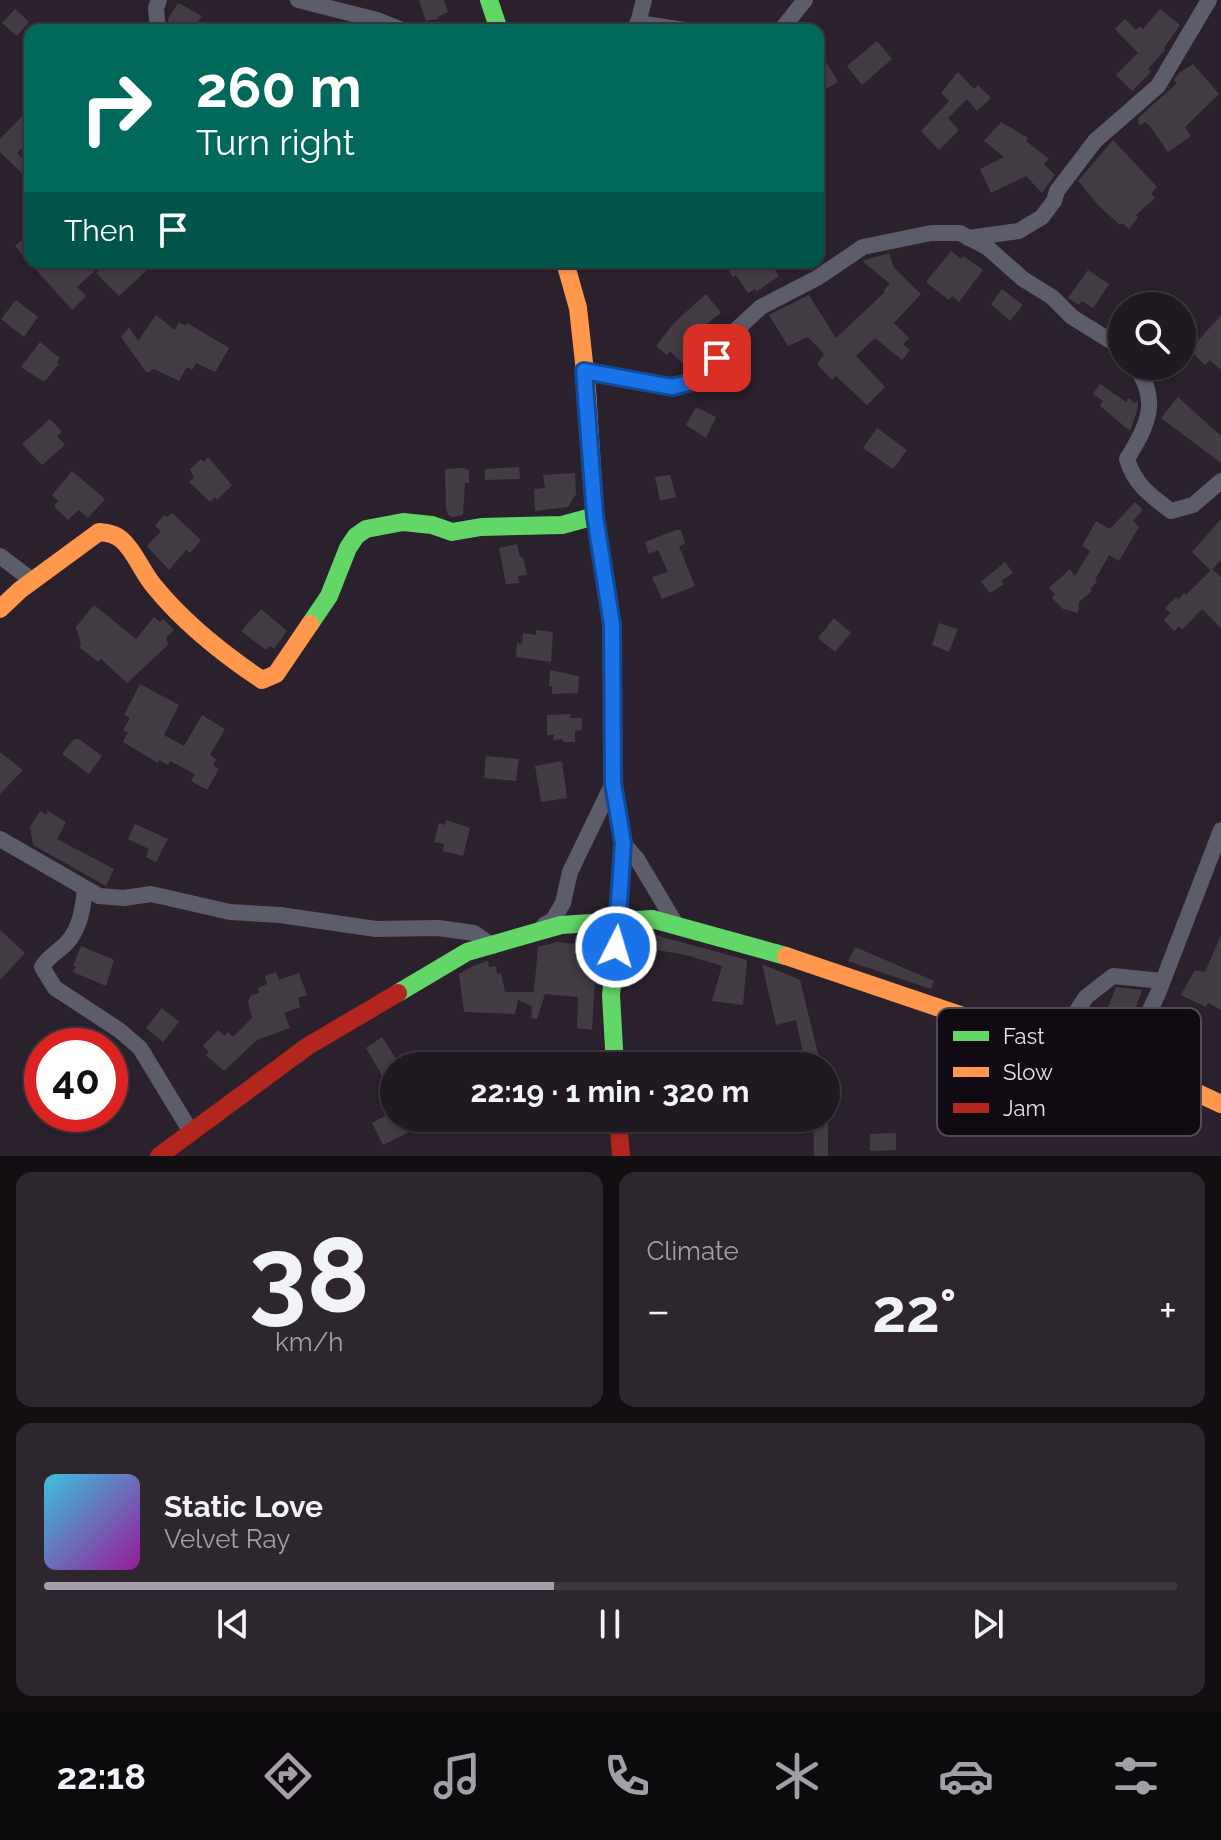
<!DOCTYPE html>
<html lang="en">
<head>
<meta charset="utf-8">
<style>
  :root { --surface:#201921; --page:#2d262e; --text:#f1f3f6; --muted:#a2a0a5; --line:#3d383f; --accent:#a79ca9 }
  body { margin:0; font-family:Raleway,sans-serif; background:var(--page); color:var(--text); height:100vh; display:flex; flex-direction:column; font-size:30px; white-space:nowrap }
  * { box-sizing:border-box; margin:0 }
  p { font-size:26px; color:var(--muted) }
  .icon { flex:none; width:44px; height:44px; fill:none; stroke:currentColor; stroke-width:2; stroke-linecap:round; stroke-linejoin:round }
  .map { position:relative; height:1156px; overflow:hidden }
  .side { display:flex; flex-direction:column; gap:16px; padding:16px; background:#120e12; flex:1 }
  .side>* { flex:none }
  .top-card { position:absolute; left:24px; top:24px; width:800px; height:244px; border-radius:16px; box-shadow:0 2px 6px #0004,0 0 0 2px var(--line); background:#00695c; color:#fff; overflow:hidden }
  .controls { position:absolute; left:1108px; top:292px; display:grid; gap:16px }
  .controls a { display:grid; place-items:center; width:88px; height:88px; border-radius:50%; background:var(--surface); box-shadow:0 2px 6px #0004,0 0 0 2px var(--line); font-size:40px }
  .speed { position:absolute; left:24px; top:1028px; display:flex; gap:16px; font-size:40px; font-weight:700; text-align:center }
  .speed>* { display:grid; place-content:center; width:104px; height:104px; border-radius:50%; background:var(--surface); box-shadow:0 2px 6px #0004,0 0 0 2px var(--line); line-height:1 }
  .speed .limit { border:12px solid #d22; background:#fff; color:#111 }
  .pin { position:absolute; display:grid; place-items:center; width:68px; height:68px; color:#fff; margin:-34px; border-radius:16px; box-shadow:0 4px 12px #0006 }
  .me { position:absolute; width:88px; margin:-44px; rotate:5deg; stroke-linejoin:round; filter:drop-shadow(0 0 6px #0008) }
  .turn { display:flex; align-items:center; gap:28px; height:168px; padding:0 40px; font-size:36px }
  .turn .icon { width:104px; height:104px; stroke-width:2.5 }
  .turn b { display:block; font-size:56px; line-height:68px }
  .then { display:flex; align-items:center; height:76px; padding:0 40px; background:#0003; gap:16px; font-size:30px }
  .big { font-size:60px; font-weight:700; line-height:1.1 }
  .side .card { flex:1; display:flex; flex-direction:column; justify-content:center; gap:12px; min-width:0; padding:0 28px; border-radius:16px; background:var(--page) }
  .side .dial { align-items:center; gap:0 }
  .dial b { font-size:104px; line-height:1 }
  .song { display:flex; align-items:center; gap:24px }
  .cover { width:96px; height:96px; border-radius:12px; background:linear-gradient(135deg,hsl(190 70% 55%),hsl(300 70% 35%)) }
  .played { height:8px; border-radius:4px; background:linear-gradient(90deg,var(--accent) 45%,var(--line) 45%) }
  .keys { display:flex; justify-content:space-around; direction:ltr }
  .heat { display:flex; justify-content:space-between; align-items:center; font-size:44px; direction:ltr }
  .side .tiles { flex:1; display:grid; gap:16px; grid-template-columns:1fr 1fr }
  .card:last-child { grid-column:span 2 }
  .trip { position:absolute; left:380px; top:1052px; width:460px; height:80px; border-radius:40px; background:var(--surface); box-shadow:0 2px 6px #0004,0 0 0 2px var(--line); font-weight:700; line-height:80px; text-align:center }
  .dock { display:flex; height:128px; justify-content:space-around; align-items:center; background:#0d0a0d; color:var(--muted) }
  .dock .icon { width:56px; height:56px }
  .dock .selected { color:var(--accent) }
  .dock b { font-size:36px; color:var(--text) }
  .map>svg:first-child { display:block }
  .building { fill:#433c45 }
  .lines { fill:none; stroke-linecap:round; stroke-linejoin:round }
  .street { stroke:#5d5c6b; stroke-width:16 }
  .fast { stroke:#63d668; stroke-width:18 }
  .slow { stroke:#ff974d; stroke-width:18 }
  .jam { stroke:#b3261e; stroke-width:18 }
  .route-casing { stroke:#114b97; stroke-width:20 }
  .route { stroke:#1a73e8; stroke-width:14 }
  .key { fill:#110a13; stroke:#524a54; stroke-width:2 }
  .key-label { font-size:22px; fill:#eadeec }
</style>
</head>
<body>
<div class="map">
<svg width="1221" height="1156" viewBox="0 0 1221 1156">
  <rect width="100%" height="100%" fill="#2a212c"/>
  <!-- building -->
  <g class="building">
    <polygon points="419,0 444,0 448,12 438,17 438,19 426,21"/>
    <polygon points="178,3 202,16 193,30 169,28 168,19"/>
    <polygon points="15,9 29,22 17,36 2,23"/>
    <polygon points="1160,9 1180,25 1164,48 1165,50 1148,69 1151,72 1132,91 1116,75 1138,53 1115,29 1125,19 1136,30 1140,26 1143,29"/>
    <polygon points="877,41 892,59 862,85 847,66"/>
    <polygon points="818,48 838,82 818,94"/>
    <polygon points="1193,64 1219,94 1185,127 1191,136 1168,152 1149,125 1145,122 1139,126 1138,118 1177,83 1174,80 1179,73"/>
    <polygon points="958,72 974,89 978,85 991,98 977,111 967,99 948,118 959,130 939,150 921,131 949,101 941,93"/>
    <polygon points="30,108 30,140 17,153 30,165 30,181 0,152 0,139"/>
    <polygon points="1001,122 1028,138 1026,141 1049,159 1044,164 1055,175 1042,193 1026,176 991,193 980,169 1004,157 984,141"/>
    <polygon points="1113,140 1157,187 1151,193 1155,198 1136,215 1138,217 1129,229 1122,223 1120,225 1099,206 1078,181"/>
    <polygon points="30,233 30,262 91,262 97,269 77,287 86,296 72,310 15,246"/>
    <polygon points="951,251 961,259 963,256 983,270 959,302 952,296 949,300 926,282"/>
    <polygon points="889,253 894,268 921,294 894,323 909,338 903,344 910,350 902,360 875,338 856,356 885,387 867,405 836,376 832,380 817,364 824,354 808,337 788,346 769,315 809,295 836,338 885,292 884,290 890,284 862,261"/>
    <polygon points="107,262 143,262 149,268 119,296 96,273"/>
    <polygon points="723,262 769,262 779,276 756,292 755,289 748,293 736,275 733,277"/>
    <polygon points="1088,270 1109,284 1093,308 1082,301 1079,305 1068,298"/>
    <polygon points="1002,289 1023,305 1010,321 991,304"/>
    <polygon points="706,294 721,313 688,338 697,353 685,366 670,351 667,355 656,346 675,322"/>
    <polygon points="16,300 38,317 24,337 1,319"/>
    <polygon points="156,315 175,330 179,322 186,326 187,323 229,348 215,372 196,363 192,370 187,367 179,381 154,369 147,373 121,337 129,327 138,341"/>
    <polygon points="1221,315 1221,370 1210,360 1205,365 1190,350"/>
    <polygon points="40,342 60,358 57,362 59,364 44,382 21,367"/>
    <polygon points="1100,384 1126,402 1129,398 1134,403 1138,401 1137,411 1130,431 1100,406 1103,401 1093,394"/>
    <polygon points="1178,397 1221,436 1221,463 1161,418"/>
    <polygon points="696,407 716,417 706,438 686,425"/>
    <polygon points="50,419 62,432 57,436 65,445 42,465 22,444"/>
    <polygon points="877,428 907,450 893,469 863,448"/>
    <polygon points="208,457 232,485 217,500 215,497 210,502 189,482 194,478 190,469 201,459 204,462"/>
    <polygon points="519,467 520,479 485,480 485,469"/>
    <polygon points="463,468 469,470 469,483 465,483 463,515 453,517 448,515 446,507 445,469"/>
    <polygon points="72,471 105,499 88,518 79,510 68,520 54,506 58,501 52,495"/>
    <polygon points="575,473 576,494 568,507 535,511 534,489 545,488 543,475"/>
    <polygon points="670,475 676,497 660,501 655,477"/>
    <polygon points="1135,502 1143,510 1133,521 1139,527 1119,561 1109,555 1095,580 1097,582 1090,589 1092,591 1079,602 1078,613 1063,609 1052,598 1055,594 1049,588 1070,569 1075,576 1090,551 1082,546 1096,521 1110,529"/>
    <polygon points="172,513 201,540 190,553 186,550 169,570 147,546 161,531 155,526 164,515 167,517"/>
    <polygon points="1221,519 1221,560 1211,571 1192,552"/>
    <polygon points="676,530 681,530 685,544 679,546 695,586 662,599 652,577 668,572 658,550 649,554 645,542"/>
    <polygon points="517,544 520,557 523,557 527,575 518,576 519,583 506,584 499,548"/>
    <polygon points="1005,562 1013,573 1001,581 1004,584 990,593 981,582"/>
    <polygon points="1212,569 1221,577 1221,628 1202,609 1182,630 1179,626 1174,631 1164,620 1170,613 1165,608 1176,597 1178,600 1184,593 1186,595"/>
    <polygon points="94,605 136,639 154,617 160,622 163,619 174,630 166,638 168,645 127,683 101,659 98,662 79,647 81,644 76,627"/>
    <polygon points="261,609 287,631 274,649 270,646 266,650 241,631"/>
    <polygon points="834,618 851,633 835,652 818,638"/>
    <polygon points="939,623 958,629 949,652 932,645"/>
    <polygon points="536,630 553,632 551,662 516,657 517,643 522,644 523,633 536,635"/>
    <polygon points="550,670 579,676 578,693 552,694 552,686 549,686"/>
    <polygon points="140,684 179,705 164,735 184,746 202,715 225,729 210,755 216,759 213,765 219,769 207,790 191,781 195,774 170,761 168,765 159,760 158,763 123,742 128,732 123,730 130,718 124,715"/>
    <polygon points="571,714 570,718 582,718 582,730 575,731 575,742 563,742 563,739 553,740 554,735 547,735 547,715"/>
    <polygon points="74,739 79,739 102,756 89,774 62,754"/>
    <polygon points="0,752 23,770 0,794"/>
    <polygon points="486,756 519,759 516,781 484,778"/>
    <polygon points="562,761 567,798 541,802 535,766"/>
    <polygon points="40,811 46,815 48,811 66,822 57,839 114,869 106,886 33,845 30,827"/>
    <polygon points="446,820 470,828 463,856 443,851 444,844 434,842 439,823 445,825"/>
    <polygon points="135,824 168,839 156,862 146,857 149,849 128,839"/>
    <polygon points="0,930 25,953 0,980"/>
    <polygon points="651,934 747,960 743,1005 712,1001 722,966 686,955 633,946 633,936"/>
    <polygon points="1221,935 1221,1010 1208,1003 1206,1007 1181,995 1195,970 1205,972"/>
    <polygon points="589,939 602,939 598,978 595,978 592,1030 577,1028 578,997 545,994 537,1019 531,1018 532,1006 518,1000 515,1014 464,1012 459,974 473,966 488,961 489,967 496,966 497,974 501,973 505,992 534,992 538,947 557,942 589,945"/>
    <polygon points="81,946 114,960 106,986 73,972 76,967 73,966"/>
    <polygon points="855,947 934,981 931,989 848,961"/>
    <polygon points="762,964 800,980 821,1066 806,1066 796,1020 776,1025"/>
    <polygon points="276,972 279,980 299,973 307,995 298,998 300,1007 284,1013 290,1028 257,1040 224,1071 206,1055 209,1052 203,1046 218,1030 225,1036 228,1032 233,1037 252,1018 248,1002 251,995 259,993 258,988 267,984 265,976"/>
    <polygon points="1116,987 1142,990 1129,1027 1104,1018"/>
    <polygon points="162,1008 179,1022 163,1042 146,1028"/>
    <polygon points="382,1037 398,1062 394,1065 394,1096 366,1048"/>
    <polygon points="394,1111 394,1118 404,1118 411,1131 383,1145 372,1123"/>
    <polygon points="813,1118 828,1118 828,1156 814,1156"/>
    <polygon points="896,1133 896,1150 870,1151 870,1134"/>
  </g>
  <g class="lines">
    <!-- street -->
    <g class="street">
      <polyline points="298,0 377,20 402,30"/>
      <polyline points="638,23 685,30"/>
      <polyline points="158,30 156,8 159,0"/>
      <polyline points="633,30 638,23 644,0"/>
      <polyline points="781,30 805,0"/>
      <polyline points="968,238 1019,231 1042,217 1054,201 1057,191 1095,141 1158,86 1209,0"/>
      <path d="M 1135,366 C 1161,401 1147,426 1127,459 C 1134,484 1151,496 1171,511 L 1193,505 L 1221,481"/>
      <polyline points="584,371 672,387 688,383 717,358 736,330 761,307 817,278 863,247 931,233 960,233 988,248 1023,279 1052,297 1072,317 1122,348"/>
      <polyline points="0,556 33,581"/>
      <polyline points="0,839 99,896 124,898 151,894 230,912 280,915 376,929 438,928 474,933 493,946"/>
      <polyline points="623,843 637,859 677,926"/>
      <path d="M 85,889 C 83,907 81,924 70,939 C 62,950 49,955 42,967 L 55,988 L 119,1030 L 140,1048 L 191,1132"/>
      <polyline points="544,925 553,920 563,903 570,872 613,783"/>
      <polyline points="1063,1032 1086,997 1113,976 1162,981"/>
      <polyline points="1127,1059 1159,991 1221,830"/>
    </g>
    <!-- fast -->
    <g class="fast">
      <polyline points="489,0 499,30"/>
      <polyline points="310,624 329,596 348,548 356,536 366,529 403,522 432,525 452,532 481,527 562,525 595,516"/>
      <polyline points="398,993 467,952 561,925 652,919 786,956"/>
      <polyline points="615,1066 611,995 618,928"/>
    </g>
    <!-- slow -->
    <g class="slow">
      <polyline points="565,262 578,308 587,390 595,516 612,625 613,783 623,843 618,928"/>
      <path d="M 0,609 L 20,590 L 99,532 C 108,533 115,534 122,540 C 136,553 142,572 154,586 C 184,623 223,654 262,680 L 276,674 L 310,624"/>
      <polyline points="786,956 975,1020 1067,1032 1221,1104"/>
    </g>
    <!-- jam -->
    <g class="jam">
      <polyline points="618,1118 621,1156"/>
      <polyline points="159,1156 308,1046 398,993"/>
    </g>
  </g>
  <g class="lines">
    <!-- route casing -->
    <g class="route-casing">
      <polyline id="route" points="616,947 623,843 613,783 612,625 595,516 584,371 672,387 688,383 717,358"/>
    </g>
    <!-- route -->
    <use href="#route" class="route"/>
  </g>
  <!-- legend -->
  <rect x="937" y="1008" width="264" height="128" rx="12" class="key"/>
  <rect x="953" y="1031" width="36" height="10" fill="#63d668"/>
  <rect x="953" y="1067" width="36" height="10" fill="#ff974d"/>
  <rect x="953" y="1103" width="36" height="10" fill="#b3261e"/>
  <g class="key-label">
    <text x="1003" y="1044">Fast</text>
    <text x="1003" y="1080">Slow</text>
    <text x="1003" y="1116">Jam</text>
  </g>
</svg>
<div class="controls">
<a><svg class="icon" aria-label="search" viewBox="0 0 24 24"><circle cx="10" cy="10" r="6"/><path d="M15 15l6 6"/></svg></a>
</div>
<div class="speed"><div class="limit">40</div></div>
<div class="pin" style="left:717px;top:358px;background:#d93025"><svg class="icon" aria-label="arrive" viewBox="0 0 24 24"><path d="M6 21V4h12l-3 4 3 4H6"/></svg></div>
<svg class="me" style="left:616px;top:947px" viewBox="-20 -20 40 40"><circle r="17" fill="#1a73e8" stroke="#fff" stroke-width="3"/><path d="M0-11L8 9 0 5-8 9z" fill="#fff"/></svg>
<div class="trip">22:19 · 1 min · 320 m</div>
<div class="top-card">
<div class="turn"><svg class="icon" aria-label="right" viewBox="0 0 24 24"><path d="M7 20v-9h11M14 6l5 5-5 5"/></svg><div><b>260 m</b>Turn right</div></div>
<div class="then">Then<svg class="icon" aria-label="arrive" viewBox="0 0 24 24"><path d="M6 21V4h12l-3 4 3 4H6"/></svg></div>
</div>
</div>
<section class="side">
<div class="tiles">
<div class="card dial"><b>38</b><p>km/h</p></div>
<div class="card"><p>Climate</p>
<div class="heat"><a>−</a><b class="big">22°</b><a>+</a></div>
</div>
<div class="card">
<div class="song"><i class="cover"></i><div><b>Static Love</b><p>Velvet Ray</p></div></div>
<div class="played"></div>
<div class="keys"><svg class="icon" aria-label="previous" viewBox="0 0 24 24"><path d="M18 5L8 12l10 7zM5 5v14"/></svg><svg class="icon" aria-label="pause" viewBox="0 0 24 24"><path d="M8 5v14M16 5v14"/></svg><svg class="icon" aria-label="next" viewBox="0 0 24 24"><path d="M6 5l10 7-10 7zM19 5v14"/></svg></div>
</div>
</div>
</section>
<nav class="dock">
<b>22:18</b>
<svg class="icon selected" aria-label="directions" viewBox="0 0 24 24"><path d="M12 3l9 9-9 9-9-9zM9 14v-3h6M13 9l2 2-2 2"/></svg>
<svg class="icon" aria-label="music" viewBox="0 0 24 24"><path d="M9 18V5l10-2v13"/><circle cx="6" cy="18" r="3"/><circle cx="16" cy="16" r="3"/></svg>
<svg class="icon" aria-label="phone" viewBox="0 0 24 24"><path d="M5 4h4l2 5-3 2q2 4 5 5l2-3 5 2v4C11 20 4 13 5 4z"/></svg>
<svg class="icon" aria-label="climate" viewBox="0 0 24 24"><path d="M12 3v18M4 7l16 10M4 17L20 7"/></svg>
<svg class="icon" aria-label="car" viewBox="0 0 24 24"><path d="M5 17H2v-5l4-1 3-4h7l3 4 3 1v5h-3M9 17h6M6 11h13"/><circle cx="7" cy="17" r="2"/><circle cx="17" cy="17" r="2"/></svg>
<svg class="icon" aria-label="filters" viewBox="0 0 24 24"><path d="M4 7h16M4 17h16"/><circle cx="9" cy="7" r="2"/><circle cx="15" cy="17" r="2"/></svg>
</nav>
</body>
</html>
